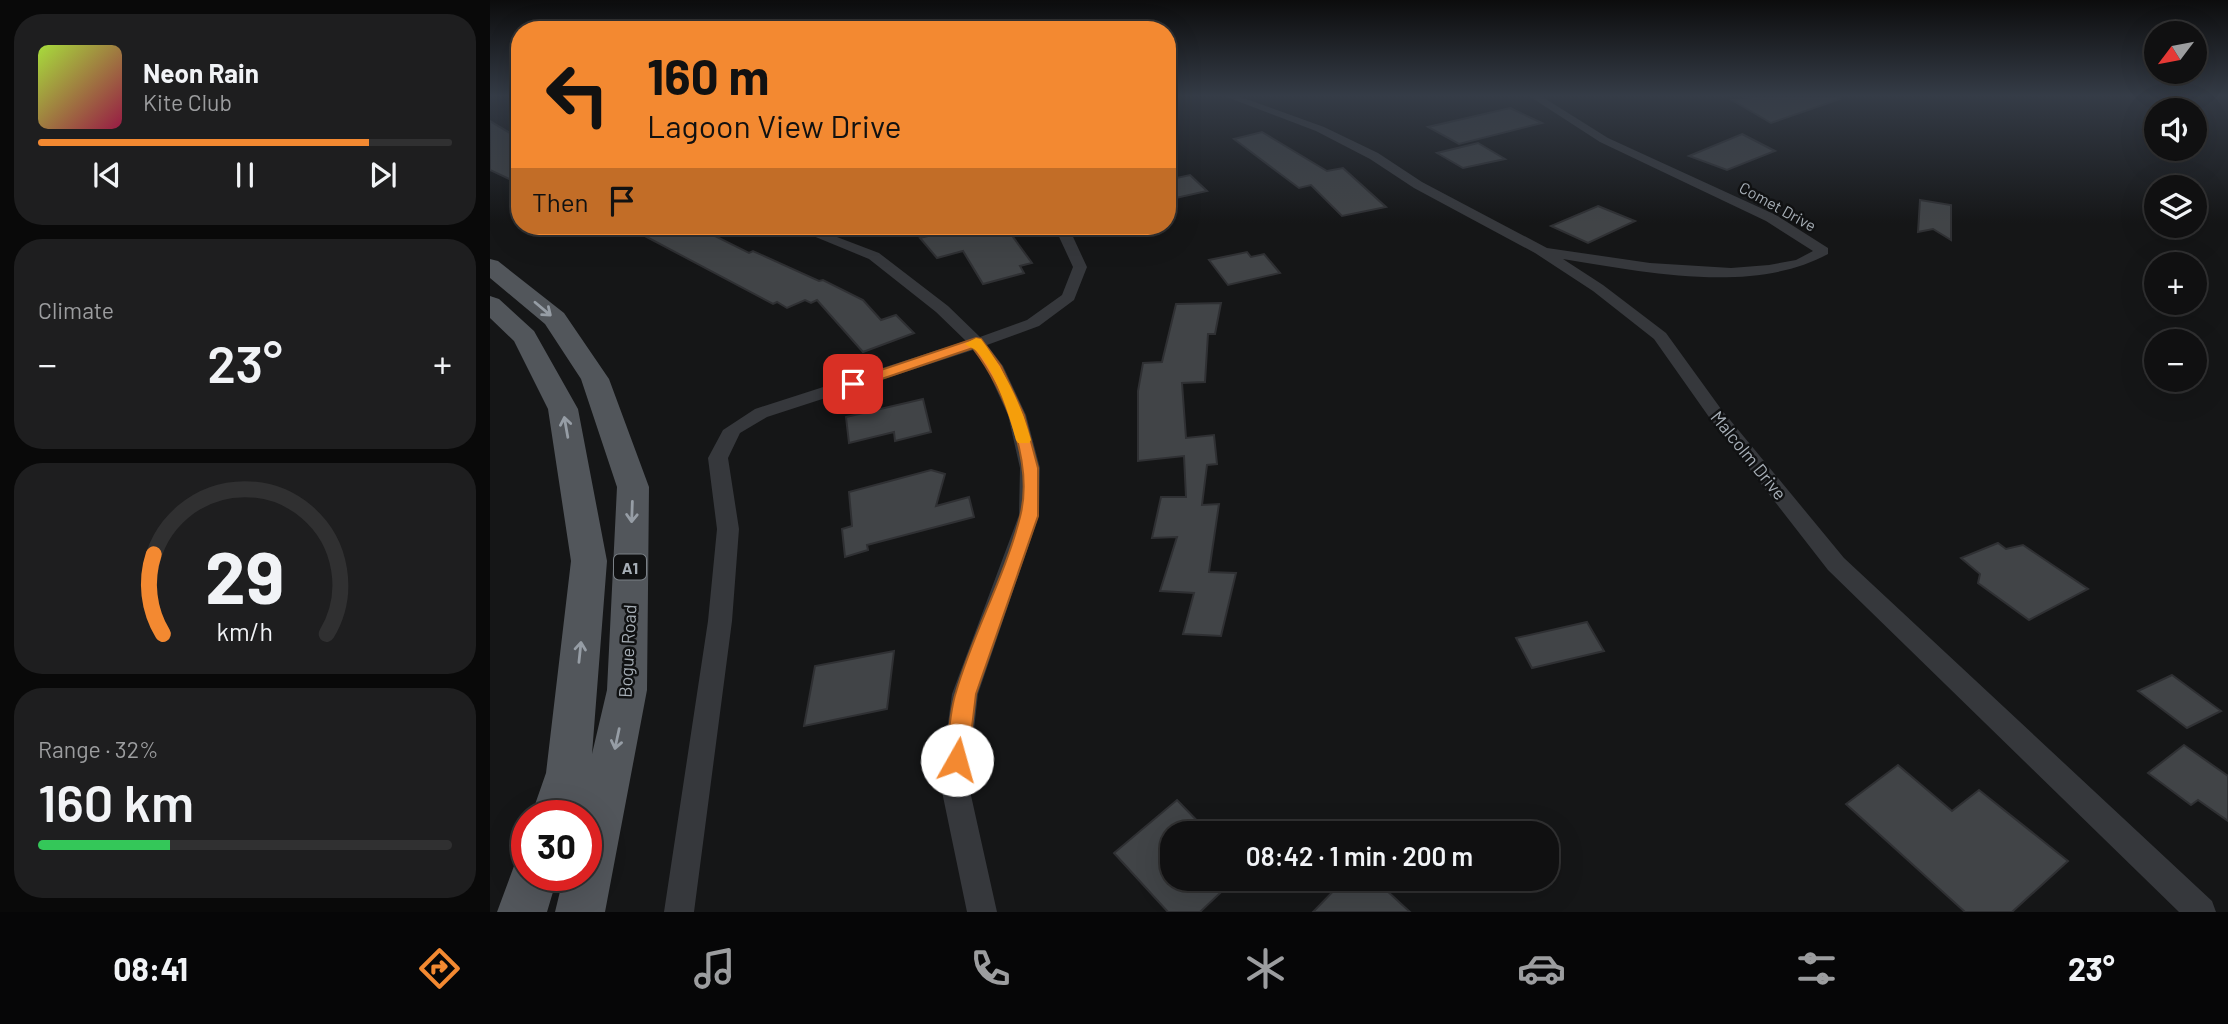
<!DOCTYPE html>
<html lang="en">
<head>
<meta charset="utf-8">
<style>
  :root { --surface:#101011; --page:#1e1e1f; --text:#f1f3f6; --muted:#9c9d9f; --line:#303031; --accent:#f38931 }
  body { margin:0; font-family:Barlow,sans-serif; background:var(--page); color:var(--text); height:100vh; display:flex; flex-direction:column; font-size:26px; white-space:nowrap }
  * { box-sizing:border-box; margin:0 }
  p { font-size:23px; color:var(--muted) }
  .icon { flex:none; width:38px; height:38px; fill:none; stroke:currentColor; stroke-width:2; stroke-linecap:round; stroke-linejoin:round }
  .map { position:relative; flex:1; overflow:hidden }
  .side { display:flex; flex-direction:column; gap:14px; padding:14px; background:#090909; width:490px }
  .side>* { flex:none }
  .guide { position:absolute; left:21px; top:21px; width:665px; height:214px; border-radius:28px; box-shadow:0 7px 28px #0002,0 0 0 2px var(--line); background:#f38931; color:#111; overflow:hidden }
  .needle { width:46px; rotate:238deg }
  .controls { position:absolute; left:1654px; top:21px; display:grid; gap:14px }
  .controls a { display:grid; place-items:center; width:63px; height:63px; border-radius:50%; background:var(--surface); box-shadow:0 7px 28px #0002,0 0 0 2px var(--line); font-size:35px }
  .speed { position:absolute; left:21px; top:800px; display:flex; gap:14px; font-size:35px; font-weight:700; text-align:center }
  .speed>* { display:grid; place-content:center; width:91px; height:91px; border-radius:50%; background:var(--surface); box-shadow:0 7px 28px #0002,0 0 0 2px var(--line); line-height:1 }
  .speed .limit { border:10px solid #d22; background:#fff; color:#111 }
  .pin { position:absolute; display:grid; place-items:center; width:60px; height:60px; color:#fff; margin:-30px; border-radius:14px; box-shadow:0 4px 10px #0006 }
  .me { position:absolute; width:77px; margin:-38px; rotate:7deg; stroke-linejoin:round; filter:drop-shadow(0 0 5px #0008) }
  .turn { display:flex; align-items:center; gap:24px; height:147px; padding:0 21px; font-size:32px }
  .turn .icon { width:91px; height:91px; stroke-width:2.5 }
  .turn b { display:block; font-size:49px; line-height:60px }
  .then { display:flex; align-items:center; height:66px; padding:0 21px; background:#0003; gap:14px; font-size:26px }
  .big { font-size:52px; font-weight:600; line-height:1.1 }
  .side .widget { flex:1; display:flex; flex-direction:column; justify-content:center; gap:10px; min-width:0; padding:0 24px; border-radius:28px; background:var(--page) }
  .side .dial { align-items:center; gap:0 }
  .dial svg { height:182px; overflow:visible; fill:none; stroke:var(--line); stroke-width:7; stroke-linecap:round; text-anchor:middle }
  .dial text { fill:var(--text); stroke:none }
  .song { display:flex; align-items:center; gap:21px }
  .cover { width:84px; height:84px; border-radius:10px; background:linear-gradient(135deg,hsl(80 70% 55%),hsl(340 70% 35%)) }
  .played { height:7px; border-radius:4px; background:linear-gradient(90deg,var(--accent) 80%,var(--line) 80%) }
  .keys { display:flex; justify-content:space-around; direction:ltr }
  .heat { display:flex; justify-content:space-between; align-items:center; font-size:38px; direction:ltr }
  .charge { height:10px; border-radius:5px; background:linear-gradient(90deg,#34c759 32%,var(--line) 0) }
  .trip { position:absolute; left:670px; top:821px; width:399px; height:70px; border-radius:28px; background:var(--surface); box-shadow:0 7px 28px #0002,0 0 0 2px var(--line); font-weight:600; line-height:70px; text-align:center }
  .dock { display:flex; height:112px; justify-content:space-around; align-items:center; background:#060607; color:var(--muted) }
  .dock .icon { width:49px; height:49px }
  .dock .current { color:var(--accent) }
  .dock b { font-size:32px; color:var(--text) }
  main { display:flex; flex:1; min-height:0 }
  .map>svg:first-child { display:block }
  .building { fill:#414447; stroke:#2f3033; stroke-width:2 }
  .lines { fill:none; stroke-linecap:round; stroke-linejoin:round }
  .minor { fill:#36383c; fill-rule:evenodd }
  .primary { fill:#52565b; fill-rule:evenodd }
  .oneway { stroke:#969da5 }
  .route { fill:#f38931; stroke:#9e5920; stroke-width:2 }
  .slow { fill:#f59e0b }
  .labels { text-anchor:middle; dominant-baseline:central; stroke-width:5; stroke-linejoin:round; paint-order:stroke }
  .far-street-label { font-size:16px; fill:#a7afb7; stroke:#101112 }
  .shield { fill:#101112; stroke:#7a8086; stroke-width:2 }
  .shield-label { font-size:16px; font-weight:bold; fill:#a7afb7 }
  .street-label { font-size:18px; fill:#a7afb7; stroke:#101112 }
</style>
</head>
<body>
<main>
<section class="side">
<div class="widget">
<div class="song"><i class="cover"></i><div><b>Neon Rain</b><p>Kite Club</p></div></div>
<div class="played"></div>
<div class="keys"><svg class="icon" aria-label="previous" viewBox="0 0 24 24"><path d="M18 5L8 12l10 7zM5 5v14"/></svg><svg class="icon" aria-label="pause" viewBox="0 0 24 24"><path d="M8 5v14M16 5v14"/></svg><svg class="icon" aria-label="next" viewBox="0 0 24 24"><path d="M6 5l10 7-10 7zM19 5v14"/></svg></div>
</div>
<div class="widget"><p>Climate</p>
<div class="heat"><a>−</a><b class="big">23°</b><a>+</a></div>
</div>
<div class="widget dial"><svg viewBox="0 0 100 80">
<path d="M14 69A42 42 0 1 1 86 69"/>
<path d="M14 69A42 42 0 0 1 10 34" stroke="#f38931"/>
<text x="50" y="56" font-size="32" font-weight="700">29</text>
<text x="50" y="72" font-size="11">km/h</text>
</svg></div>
<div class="widget"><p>Range · 32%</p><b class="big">160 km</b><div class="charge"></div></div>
</section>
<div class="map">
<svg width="1738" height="912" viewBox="0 0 1738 912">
  <rect width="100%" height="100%" fill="#151617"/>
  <!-- building -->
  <g class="building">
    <polygon points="1269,96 1350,96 1350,99 1281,123 1242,100"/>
    <polygon points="1020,108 1052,123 969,144 938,127"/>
    <polygon points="0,121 30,139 30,184 0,170"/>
    <polygon points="772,132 837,171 853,168 896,207 852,216 821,185 809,188 744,139"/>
    <polygon points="1252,134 1285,151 1237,170 1199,156"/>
    <polygon points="988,143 1015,159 973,168 947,153"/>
    <polygon points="700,175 717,191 677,200 677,180"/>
    <polygon points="1430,200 1461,205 1461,240 1443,229 1428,232"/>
    <polygon points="1108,206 1145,221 1098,243 1061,226"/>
    <polygon points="136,226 205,226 259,253 263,251 329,281 333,280 373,300 391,320 406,315 424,333 373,352 327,300 321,303 315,300 297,308 287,302 283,304"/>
    <polygon points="477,226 515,226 542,263 530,266 534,273 493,284 473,251 447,258 430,238"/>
    <polygon points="757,252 761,257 774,254 790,273 738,285 719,260"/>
    <polygon points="731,303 725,334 718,334 715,382 692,383 696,438 724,435 727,464 717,465 712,505 729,504 719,572 746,573 731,636 693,634 704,593 670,591 687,537 662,538 671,497 696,497 694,456 648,461 648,391 653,363 672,362 686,304"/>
    <polygon points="433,399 441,432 405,441 404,432 359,443 356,417"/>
    <polygon points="441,470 455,474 446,506 479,497 484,517 377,545 378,550 355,557 352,529 362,526 359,492"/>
    <polygon points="1508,543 1516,549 1533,545 1598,589 1539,620 1488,583 1490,574 1471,558"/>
    <polygon points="1097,622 1114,651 1042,668 1026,638"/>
    <polygon points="404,651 397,709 314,726 325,666"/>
    <polygon points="1682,675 1731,711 1697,728 1648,691"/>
    <polygon points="1694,745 1738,776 1738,821 1708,800 1701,805 1658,773"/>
    <polygon points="1408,765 1462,811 1489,790 1578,861 1522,912 1475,912 1356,804"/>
    <polygon points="687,800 719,833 682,833 682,878 746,878 710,912 678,912 624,853"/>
    <polygon points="856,878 883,878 920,912 823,912"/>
  </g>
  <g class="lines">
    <!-- minor -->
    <g class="minor">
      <path d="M 734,96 L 748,96 L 834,127 L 888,153 L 932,182 L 1057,248 L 1160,263 L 1241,268 L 1279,265 L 1306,260 L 1323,251 L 1276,221 L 1110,142 L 1039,96 L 1051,96 L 1118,138 L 1286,215 L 1338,248 L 1338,254 C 1263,295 1154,272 1073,259 L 1113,285 L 1176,333 L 1231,409 L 1354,558 L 1722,901 L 1726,912 L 1689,912 L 1338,570 L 1219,417 L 1164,339 L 1103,291 L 1045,253 L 924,188 L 880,159 L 826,131 Z"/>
      <polygon points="299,226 318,226 389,253 458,306 490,337 537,320 572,295 583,267 564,226 578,226 597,267 584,300 549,326 497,345 513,366 536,415 550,468 549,515 488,694 478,782 507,912 477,912 450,782 462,694 529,515 530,468 518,415 496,367 483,350 277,417 250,433 238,458 249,529 242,621 204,912 174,912 218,621 227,529 218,458 233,430 265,409 476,341 446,312 379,259"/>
    </g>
    <!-- primary -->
    <g class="primary">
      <polygon points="0,259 8,261 74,313 119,379 159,487 157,690 115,912 65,912 74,875 96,875 96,816 87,816 88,812 87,816 41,816 56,773 81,561 58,409 24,341 0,318 0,296 9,299 44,331 88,409 117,561 102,754 117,690 127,487 91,379 55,324 0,278"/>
      <polygon points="37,855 37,875 68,875 57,912 7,912 27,858"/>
    </g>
  </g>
  <!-- one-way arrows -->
  <defs><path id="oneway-shaft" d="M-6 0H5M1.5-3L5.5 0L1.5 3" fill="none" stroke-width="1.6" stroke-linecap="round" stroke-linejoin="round" transform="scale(1.75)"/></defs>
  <g class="oneway">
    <use href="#oneway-shaft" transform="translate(53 309) rotate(40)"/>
    <use href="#oneway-shaft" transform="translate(76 427) rotate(-100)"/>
    <use href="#oneway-shaft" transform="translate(142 512) rotate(92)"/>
    <use href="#oneway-shaft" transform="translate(90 652) rotate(-84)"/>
    <use href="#oneway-shaft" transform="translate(127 739) rotate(102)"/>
  </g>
  <!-- sky -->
  <linearGradient id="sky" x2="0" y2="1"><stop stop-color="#0c0c0d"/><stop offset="0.43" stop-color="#353c47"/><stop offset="1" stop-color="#353c47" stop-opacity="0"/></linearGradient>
  <rect width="1738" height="223" fill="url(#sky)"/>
  <!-- route -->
  <path class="route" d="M 486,338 L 491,339 L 511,366 L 534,415 L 548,468 L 548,516 L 486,694 L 478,760 L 475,767 L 467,770 L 459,767 L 456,760 C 459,738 459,713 466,692 C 483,633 515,576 530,517 C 544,463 515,391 483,348 L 368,387 L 363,389 L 356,384 L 358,381 Z"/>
  <!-- slow -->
  <path class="slow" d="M 486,338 L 491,339 C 514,370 531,403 541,440 L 539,443 L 528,443 L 526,440 C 520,417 503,363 484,349 C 481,347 477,346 475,344 Z"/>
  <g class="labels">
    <!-- far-street labels -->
    <g class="far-street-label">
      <text transform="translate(1288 206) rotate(29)">Comet Drive</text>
    </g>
    <!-- shield labels -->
    <rect class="shield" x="124" y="554.5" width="32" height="25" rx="5"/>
    <g class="shield-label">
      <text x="140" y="567">A1</text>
    </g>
    <!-- street labels -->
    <g class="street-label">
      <text transform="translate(1259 455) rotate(51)">Malcolm Drive</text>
      <text transform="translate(137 651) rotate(-87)">Bogue Road</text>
    </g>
  </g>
</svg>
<div class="controls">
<a><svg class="needle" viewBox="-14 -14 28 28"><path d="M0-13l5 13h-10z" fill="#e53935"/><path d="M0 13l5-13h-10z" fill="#9c9d9f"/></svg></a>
<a><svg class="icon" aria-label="sound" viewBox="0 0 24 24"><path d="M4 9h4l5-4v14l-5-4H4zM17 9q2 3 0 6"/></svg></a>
<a><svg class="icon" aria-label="layers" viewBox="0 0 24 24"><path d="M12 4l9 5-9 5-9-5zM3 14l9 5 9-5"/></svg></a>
<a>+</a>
<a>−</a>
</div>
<div class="speed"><div class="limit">30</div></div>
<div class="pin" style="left:363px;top:384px;background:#d93025"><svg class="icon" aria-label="arrive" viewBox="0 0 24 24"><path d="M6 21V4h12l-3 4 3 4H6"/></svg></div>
<svg class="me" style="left:467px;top:760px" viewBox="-20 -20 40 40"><circle r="19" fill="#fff"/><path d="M0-13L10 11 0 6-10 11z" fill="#f38931"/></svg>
<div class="trip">08:42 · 1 min · 200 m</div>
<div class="guide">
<div class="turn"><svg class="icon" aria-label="left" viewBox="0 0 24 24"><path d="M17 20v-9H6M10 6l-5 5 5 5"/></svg><div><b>160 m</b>Lagoon View Drive</div></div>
<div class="then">Then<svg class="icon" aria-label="arrive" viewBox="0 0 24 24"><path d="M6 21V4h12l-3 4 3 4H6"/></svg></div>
</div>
</div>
</main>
<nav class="dock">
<b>08:41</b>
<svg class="icon current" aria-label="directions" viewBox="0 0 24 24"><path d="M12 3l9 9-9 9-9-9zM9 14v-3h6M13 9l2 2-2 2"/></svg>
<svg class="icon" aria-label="music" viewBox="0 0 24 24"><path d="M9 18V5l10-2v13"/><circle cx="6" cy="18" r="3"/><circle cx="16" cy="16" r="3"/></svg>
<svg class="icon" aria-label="phone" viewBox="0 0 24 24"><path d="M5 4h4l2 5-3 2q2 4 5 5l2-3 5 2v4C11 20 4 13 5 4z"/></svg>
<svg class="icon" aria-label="climate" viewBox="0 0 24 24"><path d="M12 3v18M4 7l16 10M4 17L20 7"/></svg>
<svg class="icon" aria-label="car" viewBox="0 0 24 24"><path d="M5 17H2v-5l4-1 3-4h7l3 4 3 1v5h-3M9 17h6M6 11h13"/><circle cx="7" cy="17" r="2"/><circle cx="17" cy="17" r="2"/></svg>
<svg class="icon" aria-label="filters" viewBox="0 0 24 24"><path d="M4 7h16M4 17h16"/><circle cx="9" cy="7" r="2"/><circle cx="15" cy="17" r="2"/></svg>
<b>23°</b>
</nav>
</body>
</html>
